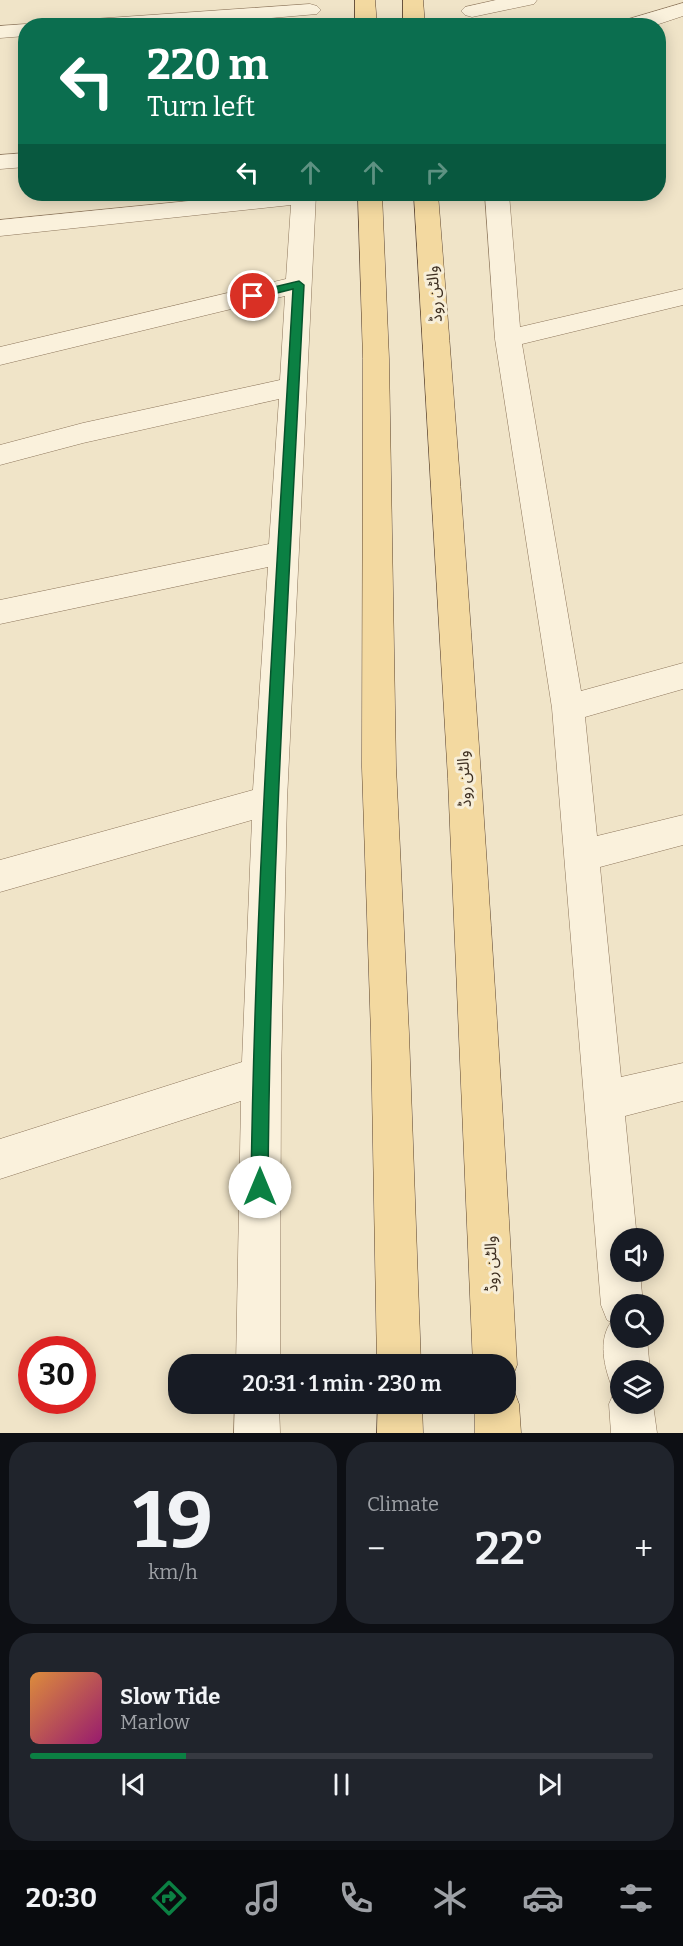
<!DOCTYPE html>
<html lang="en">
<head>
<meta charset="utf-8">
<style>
  :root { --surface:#171b24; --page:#20242c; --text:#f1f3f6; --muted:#9ea1a6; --line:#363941; --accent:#0b8043 }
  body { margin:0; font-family:Bitter,"Noto Sans Arabic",serif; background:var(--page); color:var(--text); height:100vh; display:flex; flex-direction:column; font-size:22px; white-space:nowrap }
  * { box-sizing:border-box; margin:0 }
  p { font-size:20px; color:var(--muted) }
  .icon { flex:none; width:33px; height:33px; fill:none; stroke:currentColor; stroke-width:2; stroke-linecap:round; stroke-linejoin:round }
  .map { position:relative; height:1433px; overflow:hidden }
  .panel { display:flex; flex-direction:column; gap:9px; padding:9px; background:#0d0f14; flex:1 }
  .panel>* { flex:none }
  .guide { position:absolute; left:18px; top:18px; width:648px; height:183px; border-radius:24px; box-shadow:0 3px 15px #0003; background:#0b6e4f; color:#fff; overflow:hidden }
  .buttons { position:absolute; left:610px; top:1228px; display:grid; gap:12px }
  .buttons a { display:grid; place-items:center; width:54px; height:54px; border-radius:50%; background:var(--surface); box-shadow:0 3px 15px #0003; font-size:30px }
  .speed { position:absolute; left:18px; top:1336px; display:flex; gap:12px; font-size:30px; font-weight:700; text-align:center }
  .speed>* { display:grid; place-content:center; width:78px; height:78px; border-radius:50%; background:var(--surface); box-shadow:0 3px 15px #0003; line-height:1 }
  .speed .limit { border:9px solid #d22; background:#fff; color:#111 }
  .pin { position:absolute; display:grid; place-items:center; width:51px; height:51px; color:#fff; margin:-26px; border:3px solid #fff; border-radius:50%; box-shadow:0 2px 6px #0007 }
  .me { position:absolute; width:66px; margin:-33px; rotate:0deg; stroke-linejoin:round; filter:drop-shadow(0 0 4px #0008) }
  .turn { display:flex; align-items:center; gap:21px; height:126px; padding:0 30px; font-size:27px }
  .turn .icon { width:78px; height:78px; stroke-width:2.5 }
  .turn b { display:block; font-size:42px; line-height:51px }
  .lanes { display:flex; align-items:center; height:57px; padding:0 30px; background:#0003; justify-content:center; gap:30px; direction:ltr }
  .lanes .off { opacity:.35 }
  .big { font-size:45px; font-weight:600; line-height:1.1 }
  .panel .widget { flex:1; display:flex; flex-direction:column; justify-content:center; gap:9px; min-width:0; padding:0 21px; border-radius:24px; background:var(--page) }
  .panel .dial { align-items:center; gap:0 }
  .dial b { font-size:78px; line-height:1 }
  .song { display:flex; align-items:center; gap:18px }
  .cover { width:72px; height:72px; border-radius:9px; background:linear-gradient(135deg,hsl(30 70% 55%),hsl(320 70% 35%)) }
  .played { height:6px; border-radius:3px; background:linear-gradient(90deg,var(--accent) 25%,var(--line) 25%) }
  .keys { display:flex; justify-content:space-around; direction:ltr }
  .heat { display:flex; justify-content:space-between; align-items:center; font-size:33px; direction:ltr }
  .panel .tiles { flex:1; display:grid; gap:9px; grid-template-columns:1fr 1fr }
  .widget:last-child { grid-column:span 2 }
  .trip { position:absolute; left:168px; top:1354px; width:348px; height:60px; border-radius:24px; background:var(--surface); box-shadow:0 3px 15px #0003; font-weight:600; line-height:60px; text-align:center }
  .menu { display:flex; height:96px; justify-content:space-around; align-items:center; background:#090b0e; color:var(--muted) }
  .menu .icon { width:42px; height:42px }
  .menu .selected { color:var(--accent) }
  .menu b { font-size:27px; color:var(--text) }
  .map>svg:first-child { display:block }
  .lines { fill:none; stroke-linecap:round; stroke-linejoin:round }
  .minor-casing { stroke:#8d765c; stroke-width:1 }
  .major-casing { stroke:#5b4430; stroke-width:1 }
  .minor { fill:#faf1dc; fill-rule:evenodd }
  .major { fill:#f3d9a0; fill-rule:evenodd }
  .route { fill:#0b8043; stroke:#07532c; stroke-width:1.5 }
  .labels { text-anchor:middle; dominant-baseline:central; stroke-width:6; stroke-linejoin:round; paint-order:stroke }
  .street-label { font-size:16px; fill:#3d2e20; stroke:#f7eed8 }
</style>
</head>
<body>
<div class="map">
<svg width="683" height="1433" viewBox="0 0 683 1433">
  <rect width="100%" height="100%" fill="#f0e4c8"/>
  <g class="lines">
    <!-- minor casing -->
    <g class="minor-casing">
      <g id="minor">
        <polygon points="496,0 537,0 534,4 472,17 465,15 461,11 465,7"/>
        <polygon points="683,3 683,16 653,26 620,26 622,21"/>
        <polygon points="310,4 317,6 321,10 317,14 178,26 69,26 71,21 79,20"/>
        <polygon points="26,24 34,26 26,26 26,36 0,38 0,26"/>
        <polygon points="26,153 26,167 0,169 0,155"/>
        <polygon points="258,194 316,194 287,800 281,1075 280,1365 236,1365 241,1101 0,1179 0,1139 242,1062 252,820 0,892 0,860 253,790 268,567 0,624 0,600 269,544 279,399 83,443 0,465 0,445 83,423 280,380 285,296 0,365 0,347 286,279 291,205 0,236 0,220"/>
        <path d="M 485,194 L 509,194 L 520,327 L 683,289 L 683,305 L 522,344 L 581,691 L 683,663 L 683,689 L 585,717 L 597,836 L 683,815 L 683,845 L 600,867 L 621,1077 L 683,1063 L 683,1101 L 625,1116 L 637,1239 L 621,1239 L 621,1272 L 640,1272 L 643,1305 L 621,1305 L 621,1338 L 647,1338 L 650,1371 L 621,1371 L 621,1404 L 653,1404 L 657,1433 L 611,1433 L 609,1404 L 616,1388 L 612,1387 C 604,1367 598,1340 611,1322 L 607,1320 L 601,1305 L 552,708 L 495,339 Z"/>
        <polygon points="235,1404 279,1404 280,1433 234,1433"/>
      </g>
    </g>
    <!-- major casing -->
    <g class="major-casing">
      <g id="major">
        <polygon points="355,0 375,0 377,26 355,26"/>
        <polygon points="403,0 423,0 425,26 403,26"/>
        <polygon points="358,194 382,194 389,359 396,767 409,1034 421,1365 377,1365 371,1034 362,767 363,359"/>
        <path d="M 414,194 L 438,194 C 469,584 496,974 517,1365 L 511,1381 L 506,1383 L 506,1365 L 473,1365 L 448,779 Z"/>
        <polygon points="506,1385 513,1388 519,1404 521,1433 475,1433 475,1404 506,1404"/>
        <polygon points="378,1404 422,1404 423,1433 377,1433"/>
      </g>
    </g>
    <!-- minor -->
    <use href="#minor" class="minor"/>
    <!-- major -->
    <use href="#major" class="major"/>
  </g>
  <!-- route -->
  <path class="route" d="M 299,281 L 304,285 C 289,585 270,886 268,1187 L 266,1193 L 260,1195 L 254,1193 L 251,1187 C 255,887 276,588 293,289 L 253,299 L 247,296 L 249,293 Z"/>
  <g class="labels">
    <!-- street labels -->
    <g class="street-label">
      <text transform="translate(434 294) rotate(-95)">والٹن روڈ</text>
      <text transform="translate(464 779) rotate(-93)">والٹن روڈ</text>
      <text transform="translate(491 1264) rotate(-92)">والٹن روڈ</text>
    </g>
  </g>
</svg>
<div class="buttons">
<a><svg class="icon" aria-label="sound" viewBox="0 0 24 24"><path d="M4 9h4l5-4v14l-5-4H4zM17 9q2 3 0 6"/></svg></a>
<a><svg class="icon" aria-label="search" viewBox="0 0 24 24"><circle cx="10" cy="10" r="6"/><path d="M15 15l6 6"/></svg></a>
<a><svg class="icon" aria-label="layers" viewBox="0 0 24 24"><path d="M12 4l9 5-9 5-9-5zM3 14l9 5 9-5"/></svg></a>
</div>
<div class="speed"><div class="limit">30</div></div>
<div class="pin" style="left:253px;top:296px;background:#d93025"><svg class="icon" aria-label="arrive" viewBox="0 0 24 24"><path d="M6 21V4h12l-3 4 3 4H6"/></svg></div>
<svg class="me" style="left:260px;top:1187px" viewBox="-20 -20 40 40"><circle r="19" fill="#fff"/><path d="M0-13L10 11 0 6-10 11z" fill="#0b8043"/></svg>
<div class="trip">20:31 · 1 min · 230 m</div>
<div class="guide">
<div class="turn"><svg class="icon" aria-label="left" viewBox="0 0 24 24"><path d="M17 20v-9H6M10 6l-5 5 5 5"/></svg><div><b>220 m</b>Turn left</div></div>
<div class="lanes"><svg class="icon" aria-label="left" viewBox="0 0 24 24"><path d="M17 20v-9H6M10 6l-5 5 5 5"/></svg><svg class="icon off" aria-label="ahead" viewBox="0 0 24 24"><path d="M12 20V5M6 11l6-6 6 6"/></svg><svg class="icon off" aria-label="ahead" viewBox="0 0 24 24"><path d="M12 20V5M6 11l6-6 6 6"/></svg><svg class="icon off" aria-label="right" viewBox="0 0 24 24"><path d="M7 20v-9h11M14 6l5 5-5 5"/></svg></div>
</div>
</div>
<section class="panel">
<div class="tiles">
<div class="widget dial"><b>19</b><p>km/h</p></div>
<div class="widget"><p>Climate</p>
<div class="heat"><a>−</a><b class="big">22°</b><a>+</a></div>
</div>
<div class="widget">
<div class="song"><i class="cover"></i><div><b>Slow Tide</b><p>Marlow</p></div></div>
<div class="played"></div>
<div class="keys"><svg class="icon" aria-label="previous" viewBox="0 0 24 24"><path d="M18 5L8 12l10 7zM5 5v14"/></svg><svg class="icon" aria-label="pause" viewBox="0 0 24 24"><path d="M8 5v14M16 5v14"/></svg><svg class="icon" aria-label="next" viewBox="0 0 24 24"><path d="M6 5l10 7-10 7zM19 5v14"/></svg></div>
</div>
</div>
</section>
<nav class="menu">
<b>20:30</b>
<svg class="icon selected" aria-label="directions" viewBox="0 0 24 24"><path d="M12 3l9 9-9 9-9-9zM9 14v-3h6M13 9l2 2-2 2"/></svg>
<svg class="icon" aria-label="music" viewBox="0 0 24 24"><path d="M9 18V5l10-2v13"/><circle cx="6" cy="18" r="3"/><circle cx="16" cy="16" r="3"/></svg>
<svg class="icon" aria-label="phone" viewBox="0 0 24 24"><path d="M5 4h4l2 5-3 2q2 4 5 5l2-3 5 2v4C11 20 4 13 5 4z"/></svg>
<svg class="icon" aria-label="climate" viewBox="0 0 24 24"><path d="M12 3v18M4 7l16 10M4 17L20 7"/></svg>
<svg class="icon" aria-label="car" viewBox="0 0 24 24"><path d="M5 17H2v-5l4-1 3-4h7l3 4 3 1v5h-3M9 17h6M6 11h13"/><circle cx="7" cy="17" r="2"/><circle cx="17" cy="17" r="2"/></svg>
<svg class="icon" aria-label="filters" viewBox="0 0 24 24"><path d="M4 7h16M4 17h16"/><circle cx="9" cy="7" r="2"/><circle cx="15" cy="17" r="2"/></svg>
</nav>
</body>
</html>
